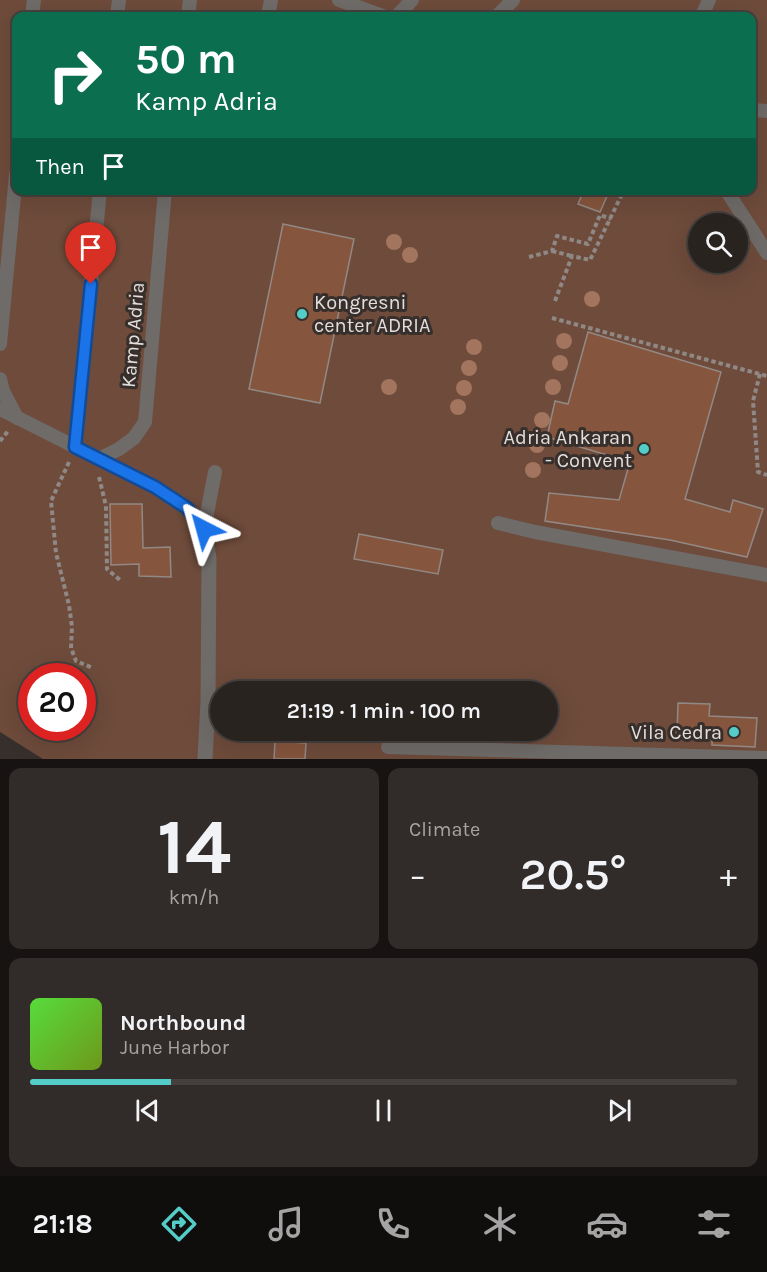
<!DOCTYPE html>
<html lang="en">
<head>
<meta charset="utf-8">
<style>
  :root { --surface:#292320; --page:#312b29; --text:#f1f3f6; --muted:#a5a4a5; --line:#45403e; --accent:#54cdc8 }
  body { margin:0; font-family:Karla,sans-serif; background:var(--page); color:var(--text); height:100vh; display:flex; flex-direction:column; font-size:22px; white-space:nowrap }
  * { box-sizing:border-box; margin:0 }
  p { font-size:20px; color:var(--muted) }
  .icon { flex:none; width:33px; height:33px; fill:none; stroke:currentColor; stroke-width:2; stroke-linecap:round; stroke-linejoin:round }
  .map { position:relative; height:759px; overflow:hidden }
  .sheet { display:flex; flex-direction:column; gap:9px; padding:9px; background:#171312; flex:1 }
  .sheet>* { flex:none }
  .hud { position:absolute; left:12px; top:12px; width:744px; height:183px; border-radius:12px; box-shadow:0 6px 24px #0002,0 0 0 2px var(--line); background:#0b6e4f; color:#fff; overflow:hidden }
  .buttons { position:absolute; left:688px; top:213px; display:grid; gap:12px }
  .buttons a { display:grid; place-items:center; width:60px; height:60px; border-radius:50%; background:var(--surface); box-shadow:0 6px 24px #0002,0 0 0 2px var(--line); font-size:30px }
  .speed { position:absolute; left:18px; top:663px; display:flex; gap:12px; font-size:30px; font-weight:700; text-align:center }
  .speed>* { display:grid; place-content:center; width:78px; height:78px; border-radius:50%; background:var(--surface); box-shadow:0 6px 24px #0002,0 0 0 2px var(--line); line-height:1 }
  .speed .limit { border:9px solid #d22; background:#fff; color:#111 }
  .pin { position:absolute; display:grid; place-items:center; width:51px; height:51px; color:#fff; margin:-62px -26px; border-radius:50% 50% 50% 0; rotate:-45deg; box-shadow:0 0 6px #0007 }
  .pin .icon { rotate:45deg }
  .me { position:absolute; width:66px; margin:-33px; rotate:321deg; stroke-linejoin:round; filter:drop-shadow(0 0 4px #0008) }
  .turn { display:flex; align-items:center; gap:21px; height:126px; padding:0 24px; font-size:27px }
  .turn .icon { width:78px; height:78px; stroke-width:2.5 }
  .turn b { display:block; font-size:42px; line-height:51px }
  .then { display:flex; align-items:center; height:57px; padding:0 24px; background:#0003; gap:12px; font-size:22px }
  .big { font-size:45px; font-weight:600; line-height:1.1 }
  .sheet .card { flex:1; display:flex; flex-direction:column; justify-content:center; gap:9px; min-width:0; padding:0 21px; border-radius:12px; background:var(--page) }
  .sheet .dial { align-items:center; gap:0 }
  .dial b { font-size:78px; line-height:1 }
  .song { display:flex; align-items:center; gap:18px }
  .cover { width:72px; height:72px; border-radius:9px; background:linear-gradient(135deg,hsl(110 70% 55%),hsl(80 70% 35%)) }
  .played { height:6px; border-radius:3px; background:linear-gradient(90deg,var(--accent) 20%,var(--line) 20%) }
  .keys { display:flex; justify-content:space-around; direction:ltr }
  .heat { display:flex; justify-content:space-between; align-items:center; font-size:33px; direction:ltr }
  .sheet .tiles { flex:1; display:grid; gap:9px; grid-template-columns:1fr 1fr }
  .card:last-child { grid-column:span 2 }
  .trip { position:absolute; left:210px; top:681px; width:348px; height:60px; border-radius:30px; background:var(--surface); box-shadow:0 6px 24px #0002,0 0 0 2px var(--line); font-weight:600; line-height:60px; text-align:center }
  .tabs { display:flex; height:96px; justify-content:space-around; align-items:center; background:#100e0d; color:var(--muted) }
  .tabs .icon { width:42px; height:42px }
  .tabs .active { color:var(--accent) }
  .tabs b { font-size:27px; color:var(--text) }
  .map>svg:first-child { display:block }
  .green { fill:#6e4b3b; fill-rule:evenodd }
  .building { fill:#86553d; stroke:#928984; stroke-width:1.5 }
  .lines { fill:none; stroke-linecap:round; stroke-linejoin:round }
  .path { stroke:#8f8885; stroke-width:4; stroke-dasharray:4.5 3; stroke-linecap:butt }
  .service { stroke:#6f6b69; stroke-width:14 }
  .minor { stroke:#6f6b69; stroke-width:15 }
  .tree { fill:#a3745e }
  .route-casing { stroke:#114b97; stroke-width:15 }
  .route { stroke:#1a73e8; stroke-width:10 }
  .poi-dot { fill:#54cdc8; stroke:#372f2b; stroke-width:2 }
  .labels { text-anchor:middle; dominant-baseline:central; stroke-width:6; stroke-linejoin:round; paint-order:stroke }
  .poi-label { font-size:20px; fill:#e3dddb; stroke:#372f2b; text-anchor:end }
  .street-label { font-size:20px; fill:#e3dddb; stroke:#372f2b }
</style>
</head>
<body>
<div class="map">
<svg width="767" height="759" viewBox="0 0 767 759">
  <rect width="100%" height="100%" fill="#372f2b"/>
  <!-- green -->
  <path class="green" d="M 0,0 L 767,0 L 767,759 L 43,759 L 0,732 ZM 16,16 L 752,16 L 752,190 L 16,190 ZM 699,224 L 738,224 L 738,262 L 699,262 ZM 32,676 L 82,676 L 82,728 L 32,728 ZM 220,692 L 548,692 L 548,730 L 220,730 Z"/>
  <!-- building -->
  <g class="building">
    <polygon points="584,190 598,190 608,194 600,212 578,204"/>
    <polygon points="283,224 354,239 320,403 249,389"/>
    <polygon points="588,332 721,372 685,499 730,512 733,500 763,509 747,557 670,540 545,521 549,493 619,500 630,462 547,437 555,401 568,404"/>
    <polygon points="110,504 142,504 143,548 170,547 171,577 139,576 139,564 111,565"/>
    <polygon points="359,534 443,550 438,574 354,559"/>
    <polygon points="678,703 710,704 709,716 757,718 755,747 712,745 712,735 677,734"/>
    <polygon points="275,741 306,743 305,759 274,759"/>
  </g>
  <g class="lines">
    <!-- path -->
    <g class="path">
      <polyline points="552,251 572,256"/>
      <polyline points="529,257 552,251 557,236 588,244 600,215 611,219"/>
      <polyline points="555,301 572,256 590,260 624,190"/>
      <polyline points="552,318 767,376"/>
      <polyline points="760,374 753,401 758,472 767,475"/>
      <polyline points="0,441 8,431"/>
      <polyline points="69,462 51,501 56,553 69,605 72,627 71,648 76,661 93,668"/>
      <polyline points="99,477 106,506 107,569 120,580"/>
    </g>
    <!-- service -->
    <g class="service">
      <polyline points="339,0 383,16"/>
      <polyline points="32,16 34,0"/>
      <polyline points="117,16 119,0"/>
      <polyline points="188,16 190,0"/>
      <polyline points="268,16 271,0"/>
      <polyline points="397,16 412,0"/>
      <polyline points="497,16 513,0"/>
      <polyline points="702,16 709,0"/>
      <polyline points="752,110 767,111"/>
      <polyline points="726,190 767,253"/>
      <polyline points="0,344 16,175"/>
      <polyline points="0,379 3,391 17,418"/>
      <polyline points="0,409 155,487 187,508 204,529"/>
      <polyline points="75,447 100,190"/>
      <polyline points="99,459 119,449 134,438 145,422 165,190"/>
      <polyline points="498,523 535,532 767,575"/>
      <polyline points="204,529 215,472"/>
      <polyline points="388,747 767,758"/>
    </g>
    <!-- minor -->
    <polyline class="minor" points="204,529 209,558 208,701 205,759"/>
  </g>
  <!-- trees -->
  <g class="tree">
    <circle cx="394" cy="242" r="8"/>
    <circle cx="410" cy="255" r="8"/>
    <circle cx="592" cy="299" r="8"/>
    <circle cx="564" cy="341" r="8"/>
    <circle cx="474" cy="347" r="8"/>
    <circle cx="560" cy="363" r="8"/>
    <circle cx="469" cy="368" r="8"/>
    <circle cx="389" cy="387" r="8"/>
    <circle cx="553" cy="387" r="8"/>
    <circle cx="464" cy="388" r="8"/>
    <circle cx="458" cy="407" r="8"/>
    <circle cx="542" cy="420" r="8"/>
    <circle cx="537" cy="445" r="8"/>
    <circle cx="533" cy="470" r="8"/>
  </g>
  <g class="lines">
    <!-- route casing -->
    <g class="route-casing">
      <polyline id="route" points="91,284 75,447 155,487 187,508 204,529"/>
    </g>
    <!-- route -->
    <use href="#route" class="route"/>
  </g>
  <!-- markers -->
  <g class="poi-dot">
    <circle cx="302" cy="314" r="6"/>
    <circle cx="644" cy="449" r="6"/>
    <circle cx="734" cy="732" r="6"/>
  </g>
  <g class="labels">
    <!-- poi labels -->
    <g class="poi-label">
      <text x="314" y="302" text-anchor="start">Kongresni<tspan x="314" dy="23">center ADRIA</tspan></text>
      <text x="632" y="437">Adria Ankaran<tspan x="632" dy="23">- Convent</tspan></text>
      <text x="722" y="732">Vila Cedra</text>
    </g>
    <!-- street labels -->
    <g class="street-label">
      <text transform="translate(133 335) rotate(-85)">Kamp Adria</text>
    </g>
  </g>
</svg>
<div class="buttons">
<a><svg class="icon" aria-label="search" viewBox="0 0 24 24"><circle cx="10" cy="10" r="6"/><path d="M15 15l6 6"/></svg></a>
</div>
<div class="speed"><div class="limit">20</div></div>
<div class="pin" style="left:91px;top:284px;background:#d93025"><svg class="icon" aria-label="arrive" viewBox="0 0 24 24"><path d="M6 21V4h12l-3 4 3 4H6"/></svg></div>
<svg class="me" style="left:204px;top:529px" viewBox="-20 -20 40 40"><path d="M0-17L14 15 0 8-14 15z" fill="#1a73e8" stroke="#fff" stroke-width="4"/></svg>
<div class="trip">21:19 · 1 min · 100 m</div>
<div class="hud">
<div class="turn"><svg class="icon" aria-label="right" viewBox="0 0 24 24"><path d="M7 20v-9h11M14 6l5 5-5 5"/></svg><div><b>50 m</b>Kamp Adria</div></div>
<div class="then">Then<svg class="icon" aria-label="arrive" viewBox="0 0 24 24"><path d="M6 21V4h12l-3 4 3 4H6"/></svg></div>
</div>
</div>
<section class="sheet">
<div class="tiles">
<div class="card dial"><b>14</b><p>km/h</p></div>
<div class="card"><p>Climate</p>
<div class="heat"><a>−</a><b class="big">20.5°</b><a>+</a></div>
</div>
<div class="card">
<div class="song"><i class="cover"></i><div><b>Northbound</b><p>June Harbor</p></div></div>
<div class="played"></div>
<div class="keys"><svg class="icon" aria-label="previous" viewBox="0 0 24 24"><path d="M18 5L8 12l10 7zM5 5v14"/></svg><svg class="icon" aria-label="pause" viewBox="0 0 24 24"><path d="M8 5v14M16 5v14"/></svg><svg class="icon" aria-label="next" viewBox="0 0 24 24"><path d="M6 5l10 7-10 7zM19 5v14"/></svg></div>
</div>
</div>
</section>
<nav class="tabs">
<b>21:18</b>
<svg class="icon active" aria-label="directions" viewBox="0 0 24 24"><path d="M12 3l9 9-9 9-9-9zM9 14v-3h6M13 9l2 2-2 2"/></svg>
<svg class="icon" aria-label="music" viewBox="0 0 24 24"><path d="M9 18V5l10-2v13"/><circle cx="6" cy="18" r="3"/><circle cx="16" cy="16" r="3"/></svg>
<svg class="icon" aria-label="phone" viewBox="0 0 24 24"><path d="M5 4h4l2 5-3 2q2 4 5 5l2-3 5 2v4C11 20 4 13 5 4z"/></svg>
<svg class="icon" aria-label="climate" viewBox="0 0 24 24"><path d="M12 3v18M4 7l16 10M4 17L20 7"/></svg>
<svg class="icon" aria-label="car" viewBox="0 0 24 24"><path d="M5 17H2v-5l4-1 3-4h7l3 4 3 1v5h-3M9 17h6M6 11h13"/><circle cx="7" cy="17" r="2"/><circle cx="17" cy="17" r="2"/></svg>
<svg class="icon" aria-label="filters" viewBox="0 0 24 24"><path d="M4 7h16M4 17h16"/><circle cx="9" cy="7" r="2"/><circle cx="15" cy="17" r="2"/></svg>
</nav>
</body>
</html>
